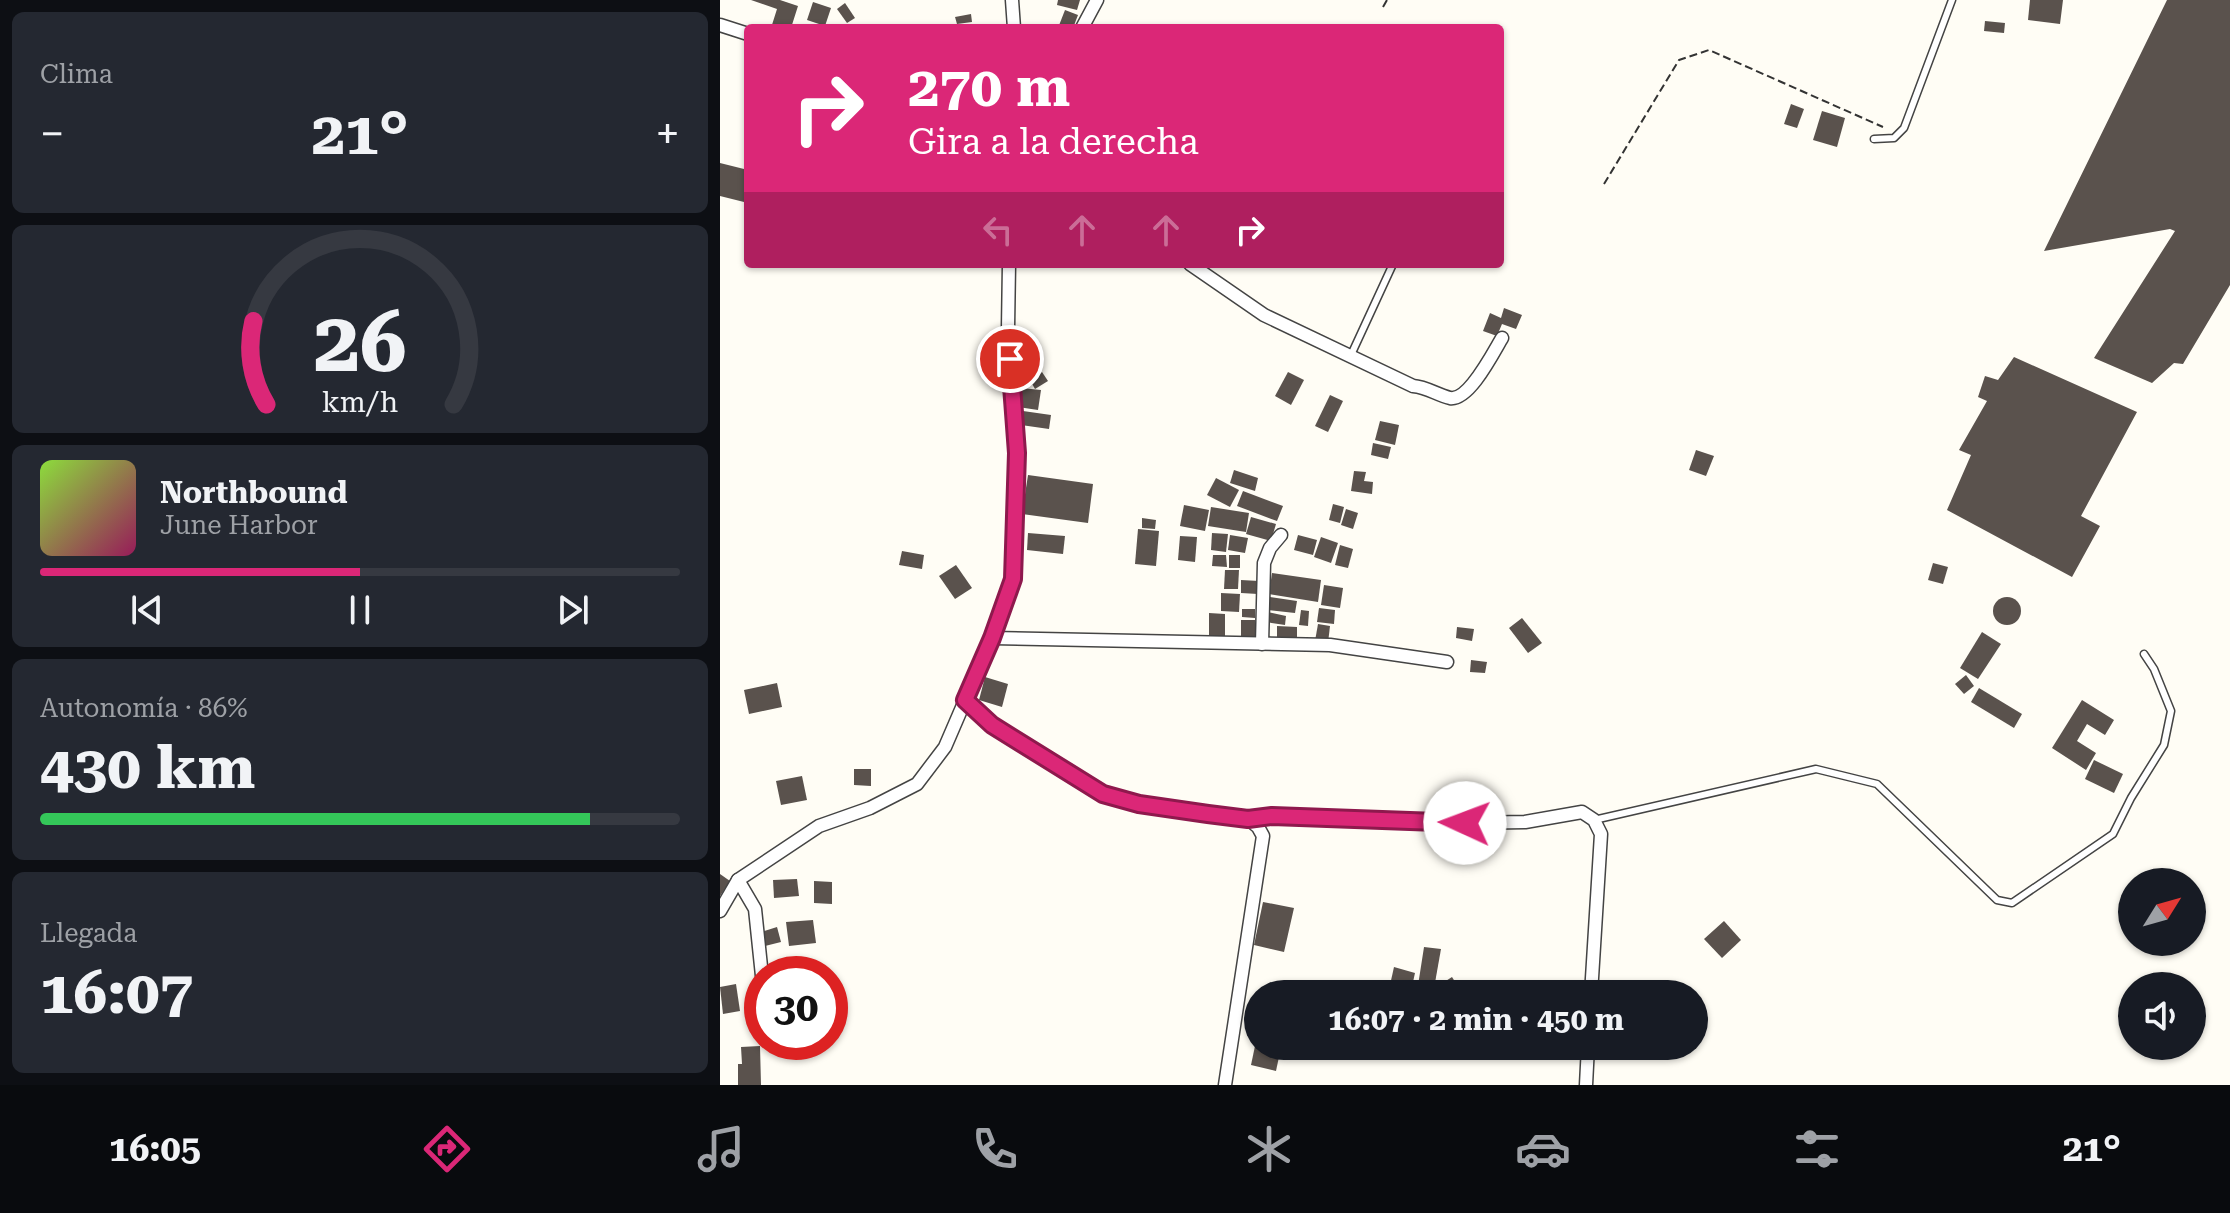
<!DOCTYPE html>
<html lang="es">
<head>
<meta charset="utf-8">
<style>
  :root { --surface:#171b24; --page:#242831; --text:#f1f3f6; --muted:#9ea1a6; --line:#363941; --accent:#db2777 }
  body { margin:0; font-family:"Roboto Serif",serif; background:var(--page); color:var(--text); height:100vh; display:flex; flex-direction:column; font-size:30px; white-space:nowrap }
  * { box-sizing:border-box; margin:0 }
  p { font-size:26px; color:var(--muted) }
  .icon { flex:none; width:44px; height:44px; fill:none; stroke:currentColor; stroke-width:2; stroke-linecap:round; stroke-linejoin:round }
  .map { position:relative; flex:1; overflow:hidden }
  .details { display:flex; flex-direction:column; gap:12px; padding:12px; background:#0d0f14; width:720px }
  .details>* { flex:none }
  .banner { position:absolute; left:24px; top:24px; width:760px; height:244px; border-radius:8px; box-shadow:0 2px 6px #0004; background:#db2777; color:#fff; overflow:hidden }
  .needle { width:52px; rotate:53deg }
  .controls { position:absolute; left:1398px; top:868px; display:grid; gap:16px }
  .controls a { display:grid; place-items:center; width:88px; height:88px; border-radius:50%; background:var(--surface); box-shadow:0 2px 6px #0004; font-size:40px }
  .speed { position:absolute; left:24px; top:956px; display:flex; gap:16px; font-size:40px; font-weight:700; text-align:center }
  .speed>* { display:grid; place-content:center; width:104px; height:104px; border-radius:50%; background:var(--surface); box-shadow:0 2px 6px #0004; line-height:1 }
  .speed .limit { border:12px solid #d22; background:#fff; color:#111 }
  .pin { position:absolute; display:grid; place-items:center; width:68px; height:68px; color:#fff; margin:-34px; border:4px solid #fff; border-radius:50%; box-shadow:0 2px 8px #0007 }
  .me { position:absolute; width:88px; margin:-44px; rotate:272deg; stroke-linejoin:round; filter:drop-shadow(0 0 6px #0008) }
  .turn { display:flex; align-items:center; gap:28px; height:168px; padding:0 32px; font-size:36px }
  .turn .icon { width:104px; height:104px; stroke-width:2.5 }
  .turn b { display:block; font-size:56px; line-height:68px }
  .lanes { display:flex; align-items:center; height:76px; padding:0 32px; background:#0003; justify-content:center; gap:40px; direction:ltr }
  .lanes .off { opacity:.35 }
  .big { font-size:60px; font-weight:700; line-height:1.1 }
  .details .card { flex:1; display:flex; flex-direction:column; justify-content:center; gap:12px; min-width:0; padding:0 28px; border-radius:12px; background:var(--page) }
  .details .dial { align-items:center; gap:0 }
  .dial svg { height:208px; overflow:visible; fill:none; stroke:var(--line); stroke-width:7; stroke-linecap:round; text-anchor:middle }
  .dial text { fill:var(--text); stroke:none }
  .song { display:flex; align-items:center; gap:24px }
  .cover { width:96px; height:96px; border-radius:12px; background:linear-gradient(135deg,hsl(90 70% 55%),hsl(330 70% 35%)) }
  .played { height:8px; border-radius:4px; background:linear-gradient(90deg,var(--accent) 50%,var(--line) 50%) }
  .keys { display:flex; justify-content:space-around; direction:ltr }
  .heat { display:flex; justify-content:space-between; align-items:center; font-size:44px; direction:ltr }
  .charge { height:12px; border-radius:6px; background:linear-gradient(90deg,#34c759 86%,var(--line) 0) }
  .trip { position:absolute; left:524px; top:980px; width:464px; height:80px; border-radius:40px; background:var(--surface); box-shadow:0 2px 6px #0004; font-weight:700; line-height:80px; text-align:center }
  .tab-bar { display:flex; height:128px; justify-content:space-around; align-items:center; background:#090b0e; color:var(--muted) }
  .tab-bar .icon { width:56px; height:56px }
  .tab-bar .active { color:var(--accent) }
  .tab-bar b { font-size:36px; color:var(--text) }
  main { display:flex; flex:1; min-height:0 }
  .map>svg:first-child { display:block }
  .building { fill:#5a524d }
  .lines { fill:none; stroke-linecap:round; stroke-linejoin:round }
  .lane-casing { stroke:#444; stroke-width:9 }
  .street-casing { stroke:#444; stroke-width:15 }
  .path { stroke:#333; stroke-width:2; stroke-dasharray:8 4; stroke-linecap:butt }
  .lane { stroke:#fff; stroke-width:6 }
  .street { stroke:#fff; stroke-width:12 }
  .route-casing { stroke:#8e194d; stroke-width:20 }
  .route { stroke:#db2777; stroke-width:14 }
</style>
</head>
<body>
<main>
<section class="details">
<div class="card"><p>Clima</p>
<div class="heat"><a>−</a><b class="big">21°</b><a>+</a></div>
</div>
<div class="card dial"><svg viewBox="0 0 100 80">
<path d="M14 69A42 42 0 1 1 86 69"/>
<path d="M14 69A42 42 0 0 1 9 37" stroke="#db2777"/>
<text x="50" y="56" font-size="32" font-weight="700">26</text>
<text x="50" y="72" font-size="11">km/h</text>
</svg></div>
<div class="card">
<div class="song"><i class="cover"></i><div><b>Northbound</b><p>June Harbor</p></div></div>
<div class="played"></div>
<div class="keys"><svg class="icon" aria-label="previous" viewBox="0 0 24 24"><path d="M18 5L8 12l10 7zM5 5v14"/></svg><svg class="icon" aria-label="pause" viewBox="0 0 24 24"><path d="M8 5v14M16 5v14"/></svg><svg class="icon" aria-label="next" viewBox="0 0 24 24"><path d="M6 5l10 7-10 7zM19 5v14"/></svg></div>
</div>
<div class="card"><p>Autonomía · 86%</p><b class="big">430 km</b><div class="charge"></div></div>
<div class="card"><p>Llegada</p><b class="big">16:07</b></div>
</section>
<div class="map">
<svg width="1510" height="1085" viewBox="0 0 1510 1085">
  <rect width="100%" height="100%" fill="#fffdf5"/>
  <!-- building -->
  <g class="building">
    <polygon points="31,0 60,0 78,6 71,28 51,28 57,9"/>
    <polygon points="338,0 360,0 357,10 337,5"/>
    <polygon points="1310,0 1343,0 1340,24 1308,20"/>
    <polygon points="1447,0 1510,0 1510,285 1463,364 1454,363 1432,383 1374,358 1455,231 1450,229 1324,251"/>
    <polygon points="93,2 111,8 105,26 87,20"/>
    <polygon points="125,3 135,18 127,23 117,9"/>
    <polygon points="345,10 358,15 353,28 338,28"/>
    <polygon points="251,14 252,22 237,24 235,17"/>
    <polygon points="1265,21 1285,23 1284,33 1264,31"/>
    <polygon points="1071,104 1084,109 1077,128 1064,124"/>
    <polygon points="1102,111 1125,118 1117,147 1093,140"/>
    <polygon points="0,163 28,170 28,203 0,196"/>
    <polygon points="784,308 802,315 796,329 782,324 777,336 763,331 770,313 781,318"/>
    <polygon points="1294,357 1417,412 1361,516 1380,526 1352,577 1227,510 1251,455 1239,450 1267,401 1258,397 1265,376 1278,380"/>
    <polygon points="322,372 328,381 315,389 310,380"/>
    <polygon points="568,372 584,380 571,405 555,396"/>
    <polygon points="301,388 321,390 318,410 298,407"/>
    <polygon points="610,395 623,401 608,432 595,426"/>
    <polygon points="303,411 331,415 329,429 301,425"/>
    <polygon points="660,421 679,425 675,445 655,440"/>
    <polygon points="653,443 671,447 668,459 651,455"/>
    <polygon points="976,450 994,456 986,476 969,470"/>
    <polygon points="514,470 538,478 535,491 510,483"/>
    <polygon points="634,471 646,472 644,481 653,482 652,494 631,491"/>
    <polygon points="308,475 373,484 368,523 302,514"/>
    <polygon points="496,478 519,490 510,507 487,495"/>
    <polygon points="523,491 563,506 557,521 517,506"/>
    <polygon points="613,504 624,507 620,523 609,520"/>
    <polygon points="464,505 489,510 485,531 460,526"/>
    <polygon points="491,507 529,513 526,532 488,526"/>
    <polygon points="626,509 638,513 633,529 621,525"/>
    <polygon points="531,517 556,524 551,541 526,534"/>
    <polygon points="422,518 436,520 435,529 422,528"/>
    <polygon points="418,529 439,531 436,566 415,564"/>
    <polygon points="308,533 345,536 343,554 307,550"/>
    <polygon points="492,533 508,534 506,552 491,550"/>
    <polygon points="510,535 528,538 525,553 508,550"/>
    <polygon points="578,535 597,540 593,555 574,550"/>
    <polygon points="460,536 477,537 475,562 458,560"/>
    <polygon points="601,537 618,543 611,563 594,557"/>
    <polygon points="620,545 633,549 628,568 615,565"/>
    <polygon points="182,551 204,555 202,569 179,565"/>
    <polygon points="493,555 506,555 507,567 492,566"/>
    <rect x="509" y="555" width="11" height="13"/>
    <polygon points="1213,563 1228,567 1223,584 1208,580"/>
    <polygon points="236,565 252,588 235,599 219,576"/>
    <polygon points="505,570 519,570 518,589 504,589"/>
    <polygon points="552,573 601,580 598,602 549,594"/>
    <polygon points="521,580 539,581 538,594 521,593"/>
    <polygon points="604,585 623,588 620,608 601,605"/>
    <polygon points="501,593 520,594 519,612 501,611"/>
    <polygon points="550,597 577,601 575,613 548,610"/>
    <circle cx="1287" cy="611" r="14"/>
    <polygon points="599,608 615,610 614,624 597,622"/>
    <polygon points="522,609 535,609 535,618 522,617"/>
    <polygon points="581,610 589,611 588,626 579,625"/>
    <polygon points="548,612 566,616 565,625 546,622"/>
    <polygon points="489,613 505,614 505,637 489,636"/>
    <polygon points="802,618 822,643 808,653 789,628"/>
    <rect x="521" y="620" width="14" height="16"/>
    <polygon points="598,624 610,626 608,643 595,641"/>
    <polygon points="557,626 577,627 577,640 557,639"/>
    <polygon points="737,627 754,629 752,641 736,638"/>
    <polygon points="1262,632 1281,644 1258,679 1240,668"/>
    <polygon points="751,660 767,662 765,673 750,672"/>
    <polygon points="1246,675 1254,686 1244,694 1235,684"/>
    <polygon points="265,677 288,684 282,707 259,700"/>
    <polygon points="57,683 62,707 29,714 24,690"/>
    <polygon points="1259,688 1302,714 1294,728 1251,702"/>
    <polygon points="1362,700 1394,720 1385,735 1367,724 1357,741 1376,753 1366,770 1332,748"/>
    <polygon points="1374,760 1403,774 1394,793 1365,779"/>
    <polygon points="134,769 151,769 151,786 134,785"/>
    <polygon points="82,776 87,800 61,805 56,781"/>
    <polygon points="0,874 10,881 0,896"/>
    <polygon points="77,879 79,896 54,898 53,880"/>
    <polygon points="94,881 112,882 112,904 94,903"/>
    <polygon points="543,902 574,908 564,952 534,945"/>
    <polygon points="93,920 96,943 69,946 66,922"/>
    <polygon points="1004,921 1021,940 1002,958 984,939"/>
    <polygon points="57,927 61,942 45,946 41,932"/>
    <polygon points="704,947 721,949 713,994 697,992"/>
    <polygon points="674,967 695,973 691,991 670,985"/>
    <polygon points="732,977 740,990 727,994 721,984"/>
    <polygon points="16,984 20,1011 3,1014 0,987"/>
    <polygon points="40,1046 41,1085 18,1085 18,1064 22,1064 21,1047"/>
    <polygon points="535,1046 560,1052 556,1071 531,1065"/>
  </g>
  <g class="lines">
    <!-- lane casing -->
    <g class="lane-casing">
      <g id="lane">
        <polyline points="1154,139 1174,138 1184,128 1232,0"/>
        <polyline points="631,355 673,264"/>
        <polyline points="874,820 1096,769 1157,784 1277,900 1292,903 1393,834 1411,798 1444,745 1451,711 1434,669 1424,654"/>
      </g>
    </g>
    <!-- street casing -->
    <g class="street-casing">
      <g id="street">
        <polyline points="292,0 294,28"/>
        <polyline points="0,25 28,34"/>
        <polyline points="362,28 377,0"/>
        <path d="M 470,264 L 544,315 L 693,386 C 707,387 717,395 730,398 C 749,401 773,353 782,338"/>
        <polyline points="272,638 610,645 727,662"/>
        <polyline points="542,644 544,563 550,548 561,535"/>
        <polyline points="245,700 272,725 383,794 419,804 528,819 538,827 543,836 505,1085"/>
        <polyline points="528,819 552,816 745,823 805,822 862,812 874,820 881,834 871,994"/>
        <polyline points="18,880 35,909 42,976"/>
        <polyline points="0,911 18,880 99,826 150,808 197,784 225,747 272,638 293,579 297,453 288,328 289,264"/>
        <polyline points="866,1085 868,1046"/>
      </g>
    </g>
    <!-- path -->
    <g class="path">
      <polyline points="663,7 667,0"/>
      <polyline points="884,184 959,60 989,50 1163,127"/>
    </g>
    <!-- lane -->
    <use href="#lane" class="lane"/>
    <!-- street -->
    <use href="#street" class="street"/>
  </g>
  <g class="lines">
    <!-- route casing -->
    <g class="route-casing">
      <polyline id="route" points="290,359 297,453 293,579 272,638 245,700 272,725 383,794 419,804 488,814 528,819 552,816 745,823"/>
    </g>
    <!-- route -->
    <use href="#route" class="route"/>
  </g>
</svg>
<div class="controls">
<a><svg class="needle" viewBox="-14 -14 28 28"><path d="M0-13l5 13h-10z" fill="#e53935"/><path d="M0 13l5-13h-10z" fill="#9ea1a6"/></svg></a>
<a><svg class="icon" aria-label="sound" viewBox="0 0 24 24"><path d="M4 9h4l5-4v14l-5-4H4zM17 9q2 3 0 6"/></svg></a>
</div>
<div class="speed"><div class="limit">30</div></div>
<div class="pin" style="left:290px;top:359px;background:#d93025"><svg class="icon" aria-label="arrive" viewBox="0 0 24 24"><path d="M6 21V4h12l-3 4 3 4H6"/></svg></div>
<svg class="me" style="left:745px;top:823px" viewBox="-20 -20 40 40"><circle r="19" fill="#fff"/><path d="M0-13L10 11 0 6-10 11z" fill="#db2777"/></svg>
<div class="trip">16:07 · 2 min · 450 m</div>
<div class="banner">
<div class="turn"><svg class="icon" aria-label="right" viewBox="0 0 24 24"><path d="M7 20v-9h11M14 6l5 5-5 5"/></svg><div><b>270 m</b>Gira a la derecha</div></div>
<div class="lanes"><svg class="icon off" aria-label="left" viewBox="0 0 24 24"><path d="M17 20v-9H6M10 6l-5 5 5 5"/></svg><svg class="icon off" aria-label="ahead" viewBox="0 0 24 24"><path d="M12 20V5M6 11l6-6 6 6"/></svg><svg class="icon off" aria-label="ahead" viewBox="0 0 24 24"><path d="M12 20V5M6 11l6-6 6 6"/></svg><svg class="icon" aria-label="right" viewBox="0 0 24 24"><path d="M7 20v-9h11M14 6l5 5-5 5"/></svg></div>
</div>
</div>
</main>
<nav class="tab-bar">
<b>16:05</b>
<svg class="icon active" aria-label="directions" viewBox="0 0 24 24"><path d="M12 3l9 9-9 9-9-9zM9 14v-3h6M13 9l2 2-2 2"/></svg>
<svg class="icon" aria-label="music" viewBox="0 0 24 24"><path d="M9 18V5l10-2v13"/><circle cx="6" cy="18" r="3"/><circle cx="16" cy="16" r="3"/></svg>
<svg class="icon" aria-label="phone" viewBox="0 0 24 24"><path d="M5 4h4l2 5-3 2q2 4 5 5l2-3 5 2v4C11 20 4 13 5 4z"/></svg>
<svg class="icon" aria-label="climate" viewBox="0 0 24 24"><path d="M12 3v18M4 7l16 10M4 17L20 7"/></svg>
<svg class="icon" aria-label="car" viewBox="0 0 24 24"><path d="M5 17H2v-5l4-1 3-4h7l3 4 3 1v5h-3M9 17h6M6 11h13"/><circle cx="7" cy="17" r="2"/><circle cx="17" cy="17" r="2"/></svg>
<svg class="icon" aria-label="filters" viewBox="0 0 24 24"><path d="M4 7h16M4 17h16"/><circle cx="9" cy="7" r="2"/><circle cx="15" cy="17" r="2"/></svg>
<b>21°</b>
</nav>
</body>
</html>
